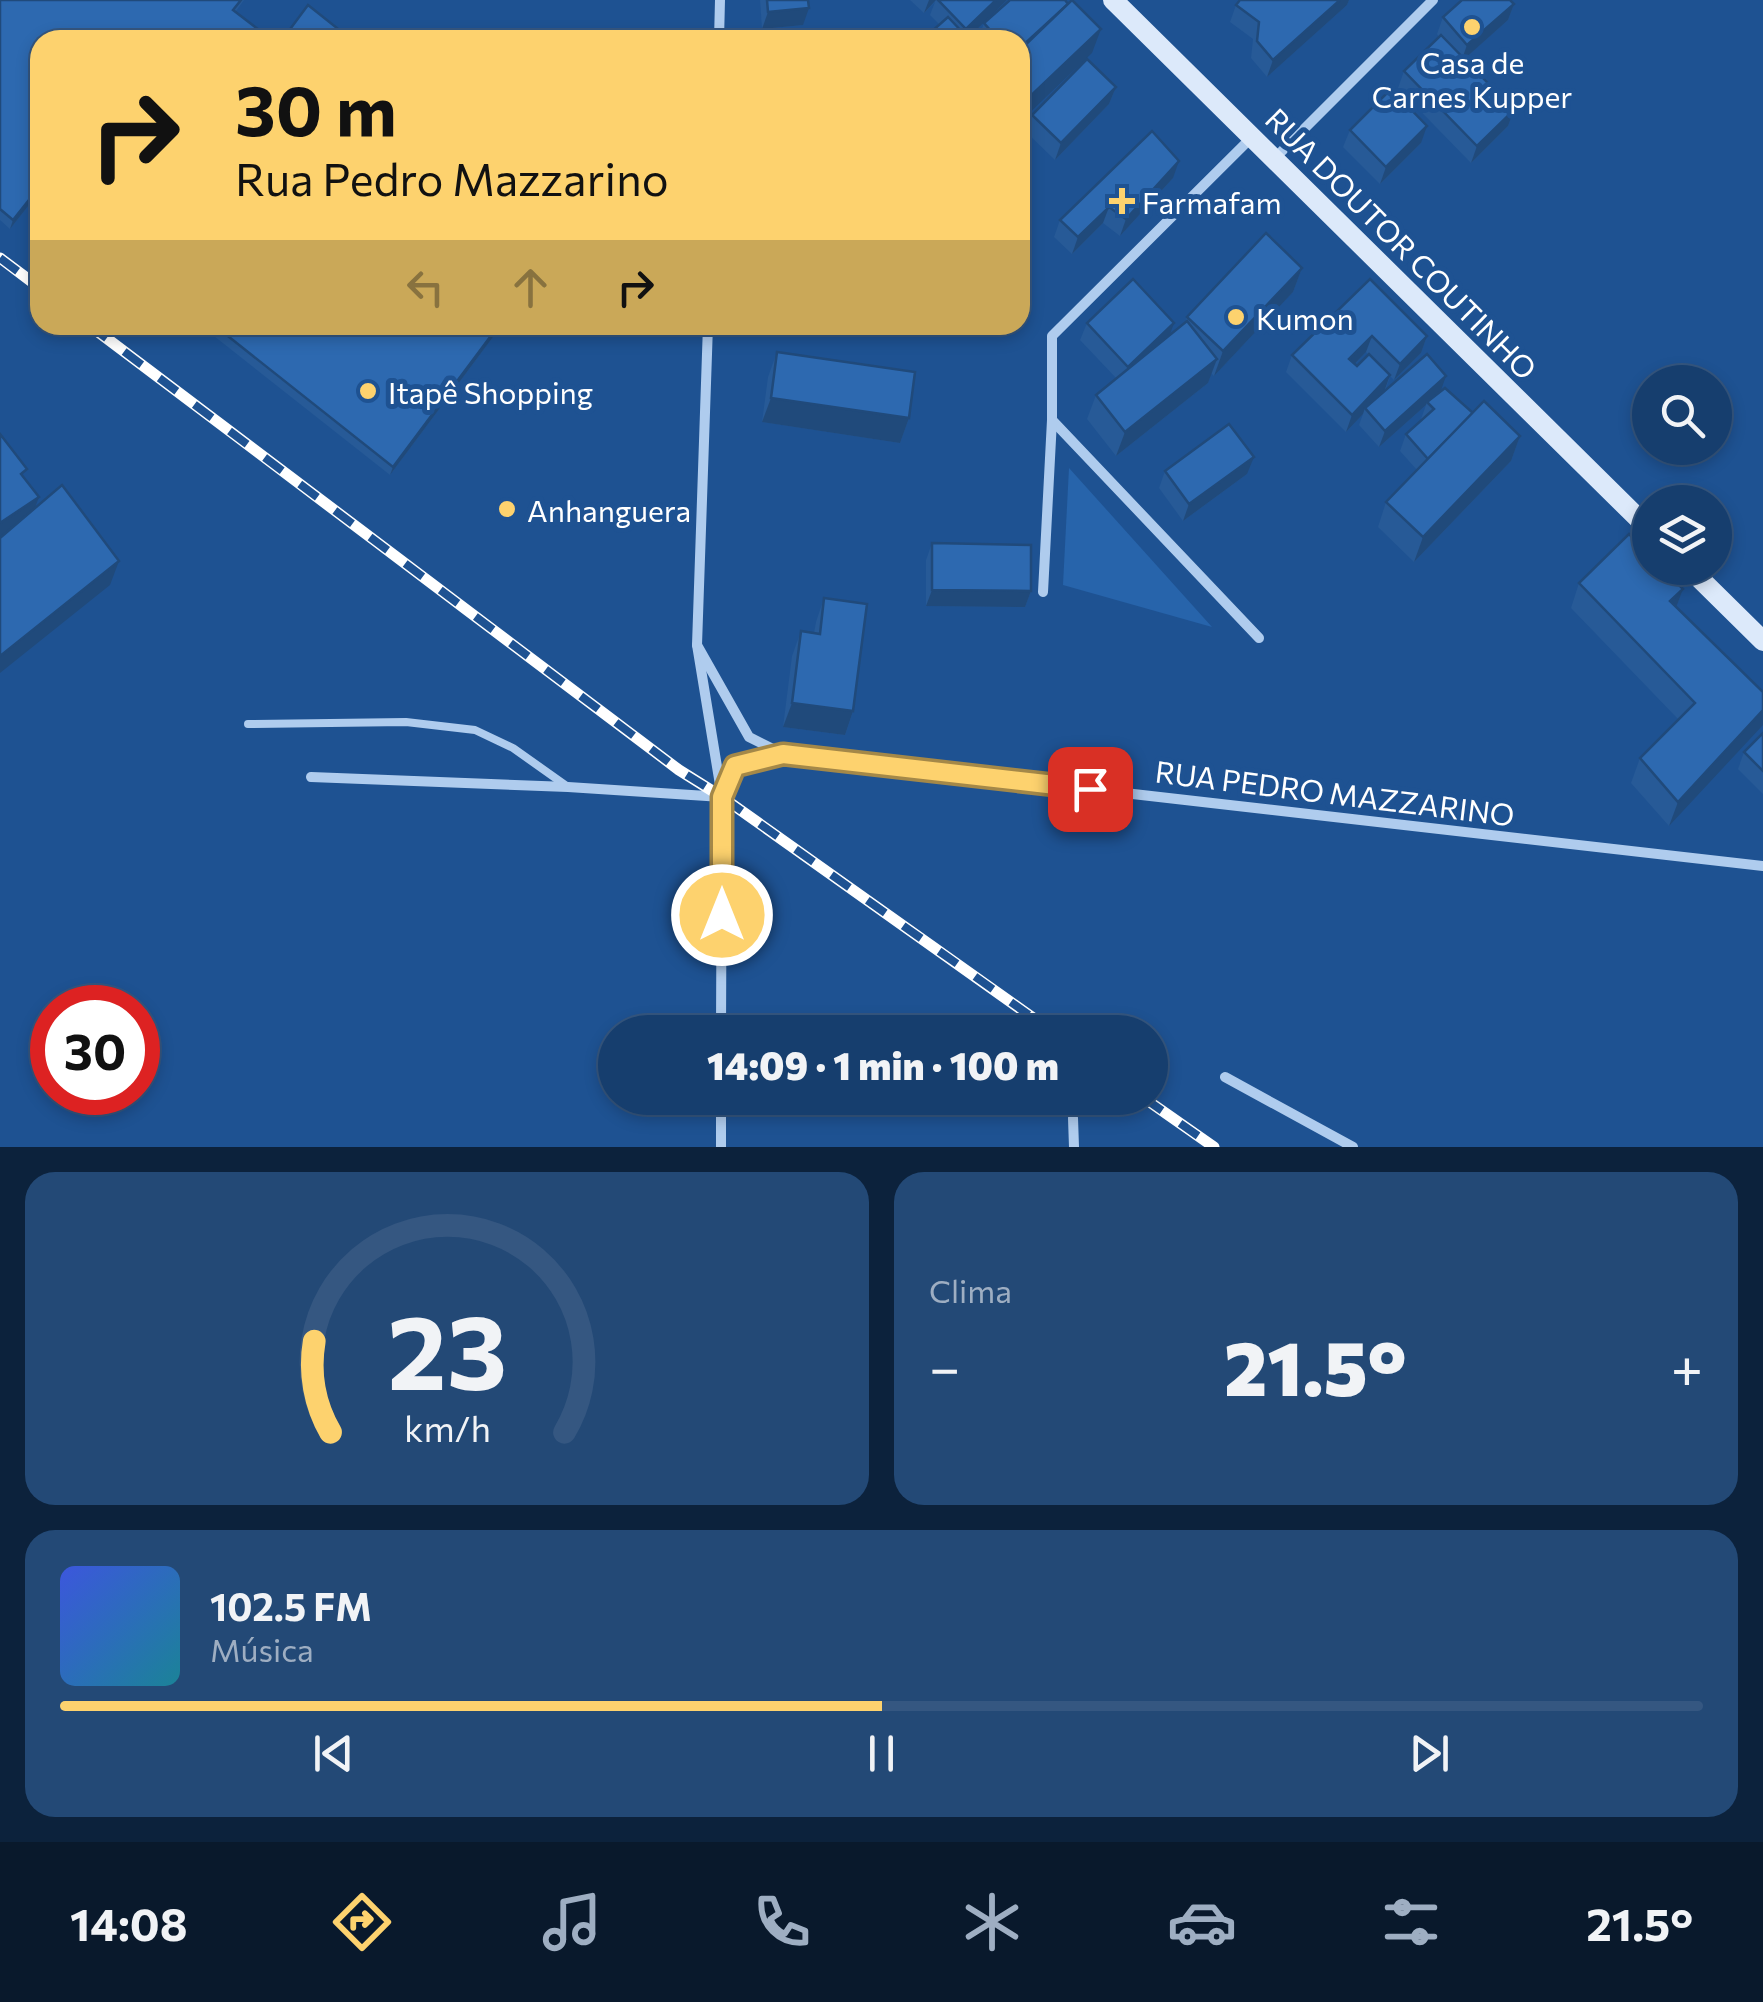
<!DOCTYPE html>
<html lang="pt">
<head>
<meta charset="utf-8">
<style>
  :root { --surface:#163e6e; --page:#234976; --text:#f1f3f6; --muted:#9eaec2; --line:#355781; --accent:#fdd26e }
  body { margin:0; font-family:Commissioner,sans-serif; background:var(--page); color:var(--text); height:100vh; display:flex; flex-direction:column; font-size:38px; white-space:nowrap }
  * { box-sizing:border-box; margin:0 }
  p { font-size:32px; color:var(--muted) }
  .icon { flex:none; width:55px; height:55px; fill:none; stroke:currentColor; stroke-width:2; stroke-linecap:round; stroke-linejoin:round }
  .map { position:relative; height:1147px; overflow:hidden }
  .details { display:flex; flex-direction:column; gap:25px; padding:25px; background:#0c223c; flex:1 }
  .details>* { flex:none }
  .banner { position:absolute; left:30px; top:30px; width:1000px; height:305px; border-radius:30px; box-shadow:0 5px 15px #0003,0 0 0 2px var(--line); background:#fdd26e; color:#111; overflow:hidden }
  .fabs { position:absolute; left:1632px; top:365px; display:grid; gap:20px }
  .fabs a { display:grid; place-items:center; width:100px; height:100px; border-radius:50%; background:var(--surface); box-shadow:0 5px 15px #0003,0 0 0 2px var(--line); font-size:50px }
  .speed { position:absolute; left:30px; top:985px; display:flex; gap:20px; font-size:50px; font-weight:700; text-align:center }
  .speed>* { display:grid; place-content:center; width:130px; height:130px; border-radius:50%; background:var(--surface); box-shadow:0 5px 15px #0003,0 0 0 2px var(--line); line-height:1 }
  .speed .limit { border:15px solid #d22; background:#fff; color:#111 }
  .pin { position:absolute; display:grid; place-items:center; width:85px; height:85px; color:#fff; margin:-42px; border-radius:20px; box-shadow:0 5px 15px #0006 }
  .me { position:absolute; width:110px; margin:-55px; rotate:0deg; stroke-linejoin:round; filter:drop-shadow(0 0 8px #0008) }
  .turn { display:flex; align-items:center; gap:35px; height:210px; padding:0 40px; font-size:45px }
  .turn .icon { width:130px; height:130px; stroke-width:2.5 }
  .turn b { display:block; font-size:70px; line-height:85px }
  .lanes { display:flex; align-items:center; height:95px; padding:0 40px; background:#0003; justify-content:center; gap:50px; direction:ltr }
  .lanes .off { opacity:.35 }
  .big { font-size:75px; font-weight:800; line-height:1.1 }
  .details .tile { flex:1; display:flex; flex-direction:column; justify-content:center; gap:15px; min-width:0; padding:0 35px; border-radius:30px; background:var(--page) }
  .details .dial { align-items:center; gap:0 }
  .dial svg { height:260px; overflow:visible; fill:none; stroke:var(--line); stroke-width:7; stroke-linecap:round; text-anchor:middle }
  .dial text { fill:var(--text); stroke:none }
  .song { display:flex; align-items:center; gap:30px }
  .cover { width:120px; height:120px; border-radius:15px; background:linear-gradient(135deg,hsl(230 70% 55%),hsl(190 70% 35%)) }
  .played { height:10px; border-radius:5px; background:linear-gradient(90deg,var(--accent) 50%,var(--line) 50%) }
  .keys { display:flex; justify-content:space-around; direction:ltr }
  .heat { display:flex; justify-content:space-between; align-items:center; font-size:55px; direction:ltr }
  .details .tiles { flex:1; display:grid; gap:25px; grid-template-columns:1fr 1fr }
  .tile:last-child { grid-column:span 2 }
  .trip { position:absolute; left:598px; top:1015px; width:570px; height:100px; border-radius:50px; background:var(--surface); box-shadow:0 5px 15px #0003,0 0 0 2px var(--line); font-weight:800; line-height:100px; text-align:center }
  .menu { display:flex; height:160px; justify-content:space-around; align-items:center; background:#09192c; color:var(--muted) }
  .menu .icon { width:70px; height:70px }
  .menu .selected { color:var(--accent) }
  .menu b { font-size:45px; color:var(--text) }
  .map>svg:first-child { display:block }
  .green { fill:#2764ab }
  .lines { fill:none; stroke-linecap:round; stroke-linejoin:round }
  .lane { stroke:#afccee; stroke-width:8 }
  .street { stroke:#afccee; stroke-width:10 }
  .secondary { stroke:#dce9fa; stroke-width:20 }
  .rail-casing { stroke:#fff; stroke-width:11 }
  .rail { stroke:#1e5292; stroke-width:8; stroke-dasharray:22; stroke-linecap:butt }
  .wall { fill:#275a97; fill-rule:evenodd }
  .shaded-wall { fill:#204a7b }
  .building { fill:#2d69b0; stroke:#204a7b; stroke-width:2.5 }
  .route-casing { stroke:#a48848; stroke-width:25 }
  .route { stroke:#fdd26e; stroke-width:18 }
  .poi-dot { fill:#fdd26e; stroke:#1e5292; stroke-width:4 }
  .labels { text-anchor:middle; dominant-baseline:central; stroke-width:10; stroke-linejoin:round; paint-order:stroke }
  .poi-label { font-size:30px; fill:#fff; stroke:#1e5292; text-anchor:start }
  .street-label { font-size:30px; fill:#fff; stroke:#1e5292 }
</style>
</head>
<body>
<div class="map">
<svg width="1763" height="1147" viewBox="0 0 1763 1147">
  <rect width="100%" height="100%" fill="#1e5292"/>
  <!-- green -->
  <polygon class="green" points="1069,468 1212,627 1063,585"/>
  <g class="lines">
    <!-- lane -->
    <polyline class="lane" points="248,724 406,722 475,730 513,748 568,787"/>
    <!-- street -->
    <g class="street">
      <polyline points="719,40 720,0"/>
      <polyline points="1275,158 1433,0"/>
      <polyline points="708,325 697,645 722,797 721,1032"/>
      <polyline points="1052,420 1259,638"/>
      <polyline points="1043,592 1052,420 1052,336 1252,137"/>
      <polyline points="697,645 749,737 783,754 1763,866"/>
      <polyline points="311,777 568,787 722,797"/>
      <polyline points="722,796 735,766 783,754"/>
      <polyline points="1225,1077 1353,1147"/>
      <polyline points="1073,1118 1074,1147"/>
      <polyline points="721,1147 721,1098"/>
    </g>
    <!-- secondary -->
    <g class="secondary">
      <polyline points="1113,0 1650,530"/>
      <polyline points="1689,568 1763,641"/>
    </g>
    <!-- rail casing -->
    <g class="rail-casing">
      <g id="rail">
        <polyline points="0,258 40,288"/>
        <polyline points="89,325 679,770 722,797 1053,1032"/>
        <polyline points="1144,1098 1214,1147"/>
      </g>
    </g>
    <!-- rail -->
    <use href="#rail" class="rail"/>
  </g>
  <!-- wall -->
  <g class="wall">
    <polygon points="0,0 244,0 236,11 40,40 40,191 10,229 0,220"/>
    <polygon points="760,0 808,0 803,25 762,29"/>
    <polygon points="910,0 1007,0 966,40 922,40 940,25 930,15 935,2 924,13"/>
    <polygon points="1240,0 1349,0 1347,5 1267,77 1251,58 1253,39 1230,22 1236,5"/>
    <polygon points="1514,4 1508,20 1464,59 1514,110 1508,126 1471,163 1398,88 1404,71 1439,37 1437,34 1443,17"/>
    <polygon points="984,23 1092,53 1020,40 978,40"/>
    <polygon points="1116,87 1109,104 1055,160 1026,132 1032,115"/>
    <polygon points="1350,130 1421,143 1380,184 1343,147"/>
    <polygon points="1173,178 1120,236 1103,223 1072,254 1054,237 1060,220"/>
    <polygon points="1302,268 1293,292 1214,376 1211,373 1208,383 1116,456 1087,419 1096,395 1116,378 1080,340 1087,323 1169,336 1185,323 1187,317"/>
    <path d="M 1370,279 L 1427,336 L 1421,353 L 1394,380 L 1390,376 L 1385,391 L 1441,391 L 1473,413 L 1520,436 L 1511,461 L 1414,562 L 1378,527 L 1386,502 L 1417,470 L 1400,451 L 1406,434 L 1422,420 L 1421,419 L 1426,405 L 1379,447 L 1359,425 L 1363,414 L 1346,432 L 1286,372 L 1292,355 ZM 1366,352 L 1368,354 L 1357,366 L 1355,364 Z"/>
    <polygon points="200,325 502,325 390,475"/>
    <polygon points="777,352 909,418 900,443 762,422 768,377"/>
    <polygon points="1165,471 1247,474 1183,521 1159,488"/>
    <polygon points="932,543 1031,591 1025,607 926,606 926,560"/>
    <polygon points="1579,583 1683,589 1676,607 1763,692 1669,826 1631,783 1640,758 1678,719 1571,608"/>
    <polygon points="824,598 853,711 845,735 783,727 792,656 801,631 814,633 816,622"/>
    <polygon points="1763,733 1763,794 1738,769 1744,752"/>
  </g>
  <!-- shaded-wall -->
  <g class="shaded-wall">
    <polygon points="929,0 936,0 924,13"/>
    <polygon points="996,0 1007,0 966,40 961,40 966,29"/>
    <polygon points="1340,0 1349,0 1347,5 1267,77 1273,60"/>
    <polygon points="1514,4 1508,20 1461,62 1467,45"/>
    <polygon points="809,8 803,25 762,29 768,12"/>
    <polygon points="1101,29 1092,53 1020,122 1020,106"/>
    <polygon points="1116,87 1109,104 1055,160 1061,143"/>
    <polygon points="1514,110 1508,126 1471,163 1477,146"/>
    <polygon points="1427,126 1421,143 1380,184 1386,167"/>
    <polygon points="1179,161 1173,178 1120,236 1126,219"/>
    <polygon points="40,186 40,191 10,229 13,220"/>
    <polygon points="1109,207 1103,223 1072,254 1078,237"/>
    <polygon points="1302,268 1293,292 1214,376 1223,351"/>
    <polygon points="1174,323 1168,340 1121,383 1128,367"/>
    <polygon points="499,325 502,325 390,475 393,467"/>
    <polygon points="1372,336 1366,352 1343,376 1349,359"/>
    <polygon points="1427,336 1421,353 1394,380 1400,364"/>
    <polygon points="1217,359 1208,383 1116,456 1125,432"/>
    <polygon points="1390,375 1384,392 1365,408 1363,414 1346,432 1352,415"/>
    <polygon points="1446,376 1440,393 1427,402 1426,405 1379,447 1385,431"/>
    <polygon points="771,398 909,418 900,443 762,422"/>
    <polygon points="1520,436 1511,461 1414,562 1423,537"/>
    <polygon points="1254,457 1247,474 1183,521 1189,504"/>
    <polygon points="39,497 30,521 0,541 0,523"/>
    <polygon points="119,561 110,585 0,673 0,656"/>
    <polygon points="1683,589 1674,613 1670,601"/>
    <polygon points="932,590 1031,591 1025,607 926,606"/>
    <polygon points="792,703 853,711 845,735 783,727"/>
    <polygon points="1763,710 1763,725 1669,826 1678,802"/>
  </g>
  <!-- building -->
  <g class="building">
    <polygon points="0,0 241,0 233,10 272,40 40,40 40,186 13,220 0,209"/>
    <polygon points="767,0 808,0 809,8 768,12"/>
    <polygon points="938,0 996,0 966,29"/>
    <polygon points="1010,0 1065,0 1068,4 1020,48 1020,40 999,40 984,23"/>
    <polygon points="1072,0 1101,29 1020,106 1020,50"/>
    <polygon points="1240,0 1340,0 1273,60 1257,41 1259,22 1236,5"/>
    <polygon points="1462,0 1510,0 1514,4 1467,45 1443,17"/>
    <polygon points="308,5 352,40 282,40"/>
    <polygon points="948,17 966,36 961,40 922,40"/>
    <polygon points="1441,35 1514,110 1477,146 1404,71"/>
    <polygon points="1087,59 1116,87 1061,143 1032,115"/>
    <polygon points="1391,89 1427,126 1386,167 1350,130"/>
    <polygon points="1152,131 1179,161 1126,219 1109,207 1078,237 1060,220"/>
    <polygon points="1266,233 1302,268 1223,351 1187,317"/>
    <polygon points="1133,279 1174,323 1128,367 1087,323"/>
    <polygon points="1370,279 1427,336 1400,364 1372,336 1349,359 1357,366 1369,354 1390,375 1352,415 1292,355"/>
    <polygon points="1187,321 1217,359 1125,432 1096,395"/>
    <polygon points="214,325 499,325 393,467"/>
    <polygon points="777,352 915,372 909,418 771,398"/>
    <polygon points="1427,354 1446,376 1385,431 1365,408"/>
    <polygon points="1445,388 1473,413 1428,459 1406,434 1434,409 1427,402"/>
    <polygon points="1484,401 1520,436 1423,537 1386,502"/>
    <polygon points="1229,424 1254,457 1189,504 1165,471"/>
    <polygon points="0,434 27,469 21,474 39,497 0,523"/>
    <polygon points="62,485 119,561 0,656 0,538"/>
    <polygon points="1629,534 1650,555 1650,568 1662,568 1683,589 1670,601 1763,692 1763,710 1678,802 1640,758 1695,703 1579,583"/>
    <polygon points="932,543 1031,545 1031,591 932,590"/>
    <polygon points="824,598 867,604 853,711 792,703 801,631 820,634"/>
    <polygon points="1763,733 1763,771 1744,752"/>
  </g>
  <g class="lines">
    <!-- route casing -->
    <g class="route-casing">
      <polyline id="route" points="722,915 722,797 735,766 783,754 1090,789"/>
    </g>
    <!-- route -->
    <use href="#route" class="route"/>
  </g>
  <!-- markers -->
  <g class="poi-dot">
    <circle cx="1472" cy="27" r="10"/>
    <path d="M1117 186h10v10h10v10h-10v10h-10v-10h-10v-10h10z"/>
    <circle cx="1236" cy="317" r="10"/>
    <circle cx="368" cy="391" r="10"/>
    <circle cx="507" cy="509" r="10"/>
  </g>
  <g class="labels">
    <!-- poi labels -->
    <g class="poi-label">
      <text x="1472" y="61" text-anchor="middle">Casa de<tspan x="1472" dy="34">Carnes Kupper</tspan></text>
      <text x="1142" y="201">Farmafam</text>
      <text x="1256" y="317">Kumon</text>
      <text x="388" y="391">Itapê Shopping</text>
      <text x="527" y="509">Anhanguera</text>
    </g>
    <!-- street labels -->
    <g class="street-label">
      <text transform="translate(1402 243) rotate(45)">RUA DOUTOR COUTINHO</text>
      <text transform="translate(1335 792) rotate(7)">RUA PEDRO MAZZARINO</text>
    </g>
  </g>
</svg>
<div class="fabs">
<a><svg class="icon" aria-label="search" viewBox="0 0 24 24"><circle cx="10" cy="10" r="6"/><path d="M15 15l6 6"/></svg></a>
<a><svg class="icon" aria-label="layers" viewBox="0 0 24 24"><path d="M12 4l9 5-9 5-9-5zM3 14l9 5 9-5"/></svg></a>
</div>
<div class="speed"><div class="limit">30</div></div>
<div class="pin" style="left:1090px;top:789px;background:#d93025"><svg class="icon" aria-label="arrive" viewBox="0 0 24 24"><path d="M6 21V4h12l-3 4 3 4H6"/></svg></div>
<svg class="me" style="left:722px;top:915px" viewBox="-20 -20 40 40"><circle r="17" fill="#fdd26e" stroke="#fff" stroke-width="3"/><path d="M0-11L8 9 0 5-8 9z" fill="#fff"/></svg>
<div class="trip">14:09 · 1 min · 100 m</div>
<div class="banner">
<div class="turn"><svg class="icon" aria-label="right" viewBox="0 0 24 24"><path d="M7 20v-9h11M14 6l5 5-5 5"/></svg><div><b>30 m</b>Rua Pedro Mazzarino</div></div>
<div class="lanes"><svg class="icon off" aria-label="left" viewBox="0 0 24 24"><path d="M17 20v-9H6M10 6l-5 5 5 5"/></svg><svg class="icon off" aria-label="ahead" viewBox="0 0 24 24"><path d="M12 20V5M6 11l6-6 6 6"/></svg><svg class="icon" aria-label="right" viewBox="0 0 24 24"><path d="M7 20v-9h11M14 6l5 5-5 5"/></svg></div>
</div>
</div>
<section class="details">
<div class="tiles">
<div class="tile dial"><svg viewBox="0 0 100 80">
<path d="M14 69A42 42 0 1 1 86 69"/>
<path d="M14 69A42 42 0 0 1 9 41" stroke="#fdd26e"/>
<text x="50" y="56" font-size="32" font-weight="700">23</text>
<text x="50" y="72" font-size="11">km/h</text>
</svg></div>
<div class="tile"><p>Clima</p>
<div class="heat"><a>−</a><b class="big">21.5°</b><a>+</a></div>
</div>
<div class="tile">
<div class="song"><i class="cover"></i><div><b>102.5 FM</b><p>Música</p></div></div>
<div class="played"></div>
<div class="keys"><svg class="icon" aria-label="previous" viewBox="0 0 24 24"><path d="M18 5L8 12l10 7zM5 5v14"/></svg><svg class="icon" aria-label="pause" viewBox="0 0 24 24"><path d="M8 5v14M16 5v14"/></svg><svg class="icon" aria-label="next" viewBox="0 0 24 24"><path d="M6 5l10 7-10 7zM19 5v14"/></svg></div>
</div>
</div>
</section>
<nav class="menu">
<b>14:08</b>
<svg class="icon selected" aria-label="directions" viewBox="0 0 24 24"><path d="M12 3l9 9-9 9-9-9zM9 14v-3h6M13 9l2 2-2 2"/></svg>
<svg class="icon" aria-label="music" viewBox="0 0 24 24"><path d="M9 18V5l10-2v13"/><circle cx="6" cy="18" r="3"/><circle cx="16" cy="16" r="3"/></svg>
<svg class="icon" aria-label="phone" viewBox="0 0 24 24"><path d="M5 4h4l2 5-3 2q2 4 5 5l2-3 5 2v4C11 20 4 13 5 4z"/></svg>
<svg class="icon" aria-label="climate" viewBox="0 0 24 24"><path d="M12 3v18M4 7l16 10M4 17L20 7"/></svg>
<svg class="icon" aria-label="car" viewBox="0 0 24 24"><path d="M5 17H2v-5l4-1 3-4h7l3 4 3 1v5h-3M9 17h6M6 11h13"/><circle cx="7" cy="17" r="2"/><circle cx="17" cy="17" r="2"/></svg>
<svg class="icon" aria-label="filters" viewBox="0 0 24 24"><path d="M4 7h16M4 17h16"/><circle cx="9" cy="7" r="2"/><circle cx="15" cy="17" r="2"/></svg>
<b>21.5°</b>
</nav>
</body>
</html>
